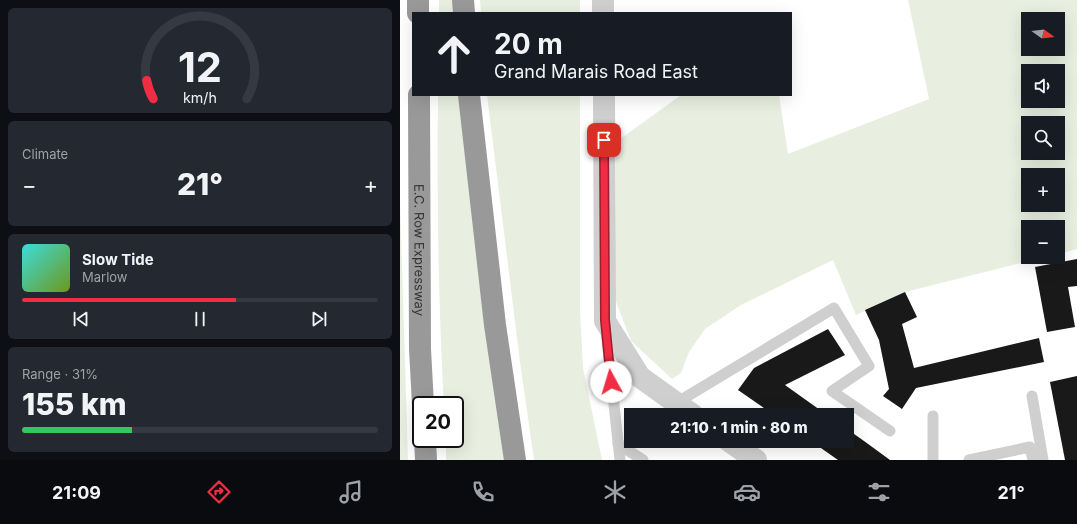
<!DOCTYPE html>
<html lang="en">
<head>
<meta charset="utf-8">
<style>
  :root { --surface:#171b24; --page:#242831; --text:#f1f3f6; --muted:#9ea1a6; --line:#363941; --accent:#f02d43 }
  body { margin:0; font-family:Inter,sans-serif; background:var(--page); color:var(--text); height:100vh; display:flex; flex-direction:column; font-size:15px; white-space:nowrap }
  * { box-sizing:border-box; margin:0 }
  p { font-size:13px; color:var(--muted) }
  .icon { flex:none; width:22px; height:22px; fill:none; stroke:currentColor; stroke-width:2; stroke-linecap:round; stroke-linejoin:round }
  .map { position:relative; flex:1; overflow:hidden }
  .drawer { display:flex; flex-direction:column; gap:8px; padding:8px; background:#0d0f14; width:400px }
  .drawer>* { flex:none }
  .guide { position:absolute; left:12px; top:12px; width:380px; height:84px; border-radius:0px; box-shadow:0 4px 16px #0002; background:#171b24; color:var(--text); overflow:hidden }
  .needle { width:26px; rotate:105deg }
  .controls { position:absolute; left:621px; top:12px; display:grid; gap:8px }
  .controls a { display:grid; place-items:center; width:44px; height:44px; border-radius:0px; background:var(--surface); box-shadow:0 4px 16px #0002; font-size:20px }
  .speed { position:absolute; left:12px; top:396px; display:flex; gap:8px; font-size:20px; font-weight:700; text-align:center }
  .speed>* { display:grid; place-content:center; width:52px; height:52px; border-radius:50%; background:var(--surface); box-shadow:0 4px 16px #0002; line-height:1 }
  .speed .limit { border:2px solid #111; border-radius:6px; background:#fff; color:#111 }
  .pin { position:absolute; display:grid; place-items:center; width:34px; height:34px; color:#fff; margin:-17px; border-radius:8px; box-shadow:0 2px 6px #0006 }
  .me { position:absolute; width:44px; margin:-22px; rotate:354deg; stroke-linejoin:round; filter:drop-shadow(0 0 3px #0008) }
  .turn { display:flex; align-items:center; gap:14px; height:84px; padding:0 16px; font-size:18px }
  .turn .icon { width:52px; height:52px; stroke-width:2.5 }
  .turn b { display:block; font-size:28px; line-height:34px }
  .big { font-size:30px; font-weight:800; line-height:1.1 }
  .drawer .widget { flex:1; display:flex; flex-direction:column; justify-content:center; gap:6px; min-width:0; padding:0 14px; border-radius:6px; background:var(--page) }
  .drawer .dial { align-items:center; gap:0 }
  .dial svg { height:104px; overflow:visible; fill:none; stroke:var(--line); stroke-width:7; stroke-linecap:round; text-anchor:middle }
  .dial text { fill:var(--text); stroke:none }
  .song { display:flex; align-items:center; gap:12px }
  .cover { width:48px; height:48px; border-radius:6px; background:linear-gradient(135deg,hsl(180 70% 55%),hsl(80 70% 35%)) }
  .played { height:4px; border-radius:2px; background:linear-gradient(90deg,var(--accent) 60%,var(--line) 60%) }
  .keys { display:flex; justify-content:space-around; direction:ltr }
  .heat { display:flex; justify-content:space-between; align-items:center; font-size:22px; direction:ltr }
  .charge { height:6px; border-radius:3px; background:linear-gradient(90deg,#34c759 31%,var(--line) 0) }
  .trip { position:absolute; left:224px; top:408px; width:230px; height:40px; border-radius:0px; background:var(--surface); box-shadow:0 4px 16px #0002; font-weight:800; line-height:40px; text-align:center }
  .dock { display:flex; height:64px; justify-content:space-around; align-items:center; background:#090b0e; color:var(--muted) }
  .dock .icon { width:28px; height:28px }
  .dock .selected { color:var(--accent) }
  .dock b { font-size:18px; color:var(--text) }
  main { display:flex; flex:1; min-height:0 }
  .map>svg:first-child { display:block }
  .green { fill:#e8efe0; fill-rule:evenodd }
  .building { fill:#191919 }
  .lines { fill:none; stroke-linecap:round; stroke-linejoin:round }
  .lane { stroke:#cfcfcf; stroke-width:11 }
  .street { stroke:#cfcfcf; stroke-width:22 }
  .highway { stroke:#999; stroke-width:22 }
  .route-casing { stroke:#9c1d2c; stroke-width:10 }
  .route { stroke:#f02d43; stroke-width:7 }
  .labels { text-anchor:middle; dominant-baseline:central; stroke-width:4; stroke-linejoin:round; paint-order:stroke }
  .street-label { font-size:13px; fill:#323232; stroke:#fff }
</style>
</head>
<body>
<main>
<section class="drawer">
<div class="widget dial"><svg viewBox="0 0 100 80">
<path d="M14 69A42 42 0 1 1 86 69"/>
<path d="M14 69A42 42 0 0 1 9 55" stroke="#f02d43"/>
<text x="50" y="56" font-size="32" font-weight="700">12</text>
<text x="50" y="72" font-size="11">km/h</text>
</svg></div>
<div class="widget"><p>Climate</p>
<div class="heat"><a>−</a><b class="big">21°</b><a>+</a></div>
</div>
<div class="widget">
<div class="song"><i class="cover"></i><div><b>Slow Tide</b><p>Marlow</p></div></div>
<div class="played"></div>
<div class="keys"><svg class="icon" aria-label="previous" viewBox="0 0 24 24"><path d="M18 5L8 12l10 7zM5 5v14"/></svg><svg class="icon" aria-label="pause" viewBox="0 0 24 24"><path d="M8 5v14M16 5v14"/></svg><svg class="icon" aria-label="next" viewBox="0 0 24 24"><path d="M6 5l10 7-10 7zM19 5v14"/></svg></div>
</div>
<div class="widget"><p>Range · 31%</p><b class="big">155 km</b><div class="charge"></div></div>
</section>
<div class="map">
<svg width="677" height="460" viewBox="0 0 677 460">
  <rect width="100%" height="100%" fill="#fff"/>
  <!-- green -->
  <g class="green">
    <polygon points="39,0 53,0 54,13 39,13"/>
    <polygon points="80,0 180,0 180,13 81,13"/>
    <path d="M 508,0 L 677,0 L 677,249 L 658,254 L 658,227 L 628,227 L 628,257 L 645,257 L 505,292 L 456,315 L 433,260 L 341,305 L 305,329 L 289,352 L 281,373 L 272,379 L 231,341 L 215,299 L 216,142 L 281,95 L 379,95 L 388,154 L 529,99 ZM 628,19 L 658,19 L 658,49 L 628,49 ZM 628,71 L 658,71 L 658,101 L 628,101 ZM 628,123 L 658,123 L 658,153 L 628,153 ZM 628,175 L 658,175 L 658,205 L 628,205 Z"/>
    <path d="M 38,95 L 59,95 L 104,460 L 46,460 L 46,439 L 55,439 L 55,405 L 44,405 C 38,302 37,199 38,95 Z"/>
    <polygon points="87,95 180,95 180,311 183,368 202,460 134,460 120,362"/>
    <polygon points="0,201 8,460 0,460"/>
  </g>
  <!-- building -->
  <g class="building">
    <polygon points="677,259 677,286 668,287 675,327 647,332 635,267"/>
    <polygon points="505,292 517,317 502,324 514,368 639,338 644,362 516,388 502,409 483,396 489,389 479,340 465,310"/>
    <polygon points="428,329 445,355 385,385 427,415 374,415 338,390 354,368"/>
    <polygon points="677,376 677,460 665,460 650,382"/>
    <polygon points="447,429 464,441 490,460 438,460 411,441 447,441"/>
  </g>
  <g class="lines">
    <!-- lane -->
    <g class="lane">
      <polyline points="206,331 220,460"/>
      <polyline points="632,396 643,460"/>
      <polyline points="276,403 434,308 469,366 432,391 490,431"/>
      <polyline points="533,416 533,460"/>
      <polyline points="218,444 243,460"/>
      <polyline points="569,460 630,447 633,460"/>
    </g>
    <!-- street -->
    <g class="street">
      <polyline points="203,0 203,13"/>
      <polyline points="204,95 205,321 240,377 293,415"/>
      <polyline points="329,441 356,460"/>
    </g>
    <!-- highway -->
    <g class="highway">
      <polyline points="18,0 18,13"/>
      <polyline points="63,0 64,13"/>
      <path id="s1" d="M 19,95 L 20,349 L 23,405"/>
      <polyline points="69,95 95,325 115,460"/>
      <polyline points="25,439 26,460"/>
    </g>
  </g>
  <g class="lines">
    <!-- route casing -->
    <g class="route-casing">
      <polyline id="route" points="204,140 205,320 211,382"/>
    </g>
    <!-- route -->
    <use href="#route" class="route"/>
  </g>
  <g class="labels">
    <!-- street labels -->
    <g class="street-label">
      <text stroke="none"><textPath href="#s1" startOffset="155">E.C. Row Expressway</textPath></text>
    </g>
  </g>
</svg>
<div class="controls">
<a><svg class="needle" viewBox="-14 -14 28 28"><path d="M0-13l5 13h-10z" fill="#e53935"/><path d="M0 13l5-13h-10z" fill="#9ea1a6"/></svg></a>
<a><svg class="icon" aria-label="sound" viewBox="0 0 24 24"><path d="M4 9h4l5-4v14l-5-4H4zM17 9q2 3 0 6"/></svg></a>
<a><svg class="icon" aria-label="search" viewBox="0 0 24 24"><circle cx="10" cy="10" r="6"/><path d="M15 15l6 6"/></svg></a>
<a>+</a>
<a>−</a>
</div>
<div class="speed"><div class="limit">20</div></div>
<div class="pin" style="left:204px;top:140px;background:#d93025"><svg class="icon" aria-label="arrive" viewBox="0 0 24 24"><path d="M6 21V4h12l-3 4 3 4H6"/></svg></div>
<svg class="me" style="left:211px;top:382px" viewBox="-20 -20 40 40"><circle r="19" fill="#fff"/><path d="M0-13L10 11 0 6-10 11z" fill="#f02d43"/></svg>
<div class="trip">21:10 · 1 min · 80 m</div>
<div class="guide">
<div class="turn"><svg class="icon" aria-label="ahead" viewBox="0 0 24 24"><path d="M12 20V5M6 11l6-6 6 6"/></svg><div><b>20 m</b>Grand Marais Road East</div></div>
</div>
</div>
</main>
<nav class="dock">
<b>21:09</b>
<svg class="icon selected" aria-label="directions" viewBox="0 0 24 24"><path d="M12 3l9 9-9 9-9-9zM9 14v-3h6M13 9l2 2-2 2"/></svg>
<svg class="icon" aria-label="music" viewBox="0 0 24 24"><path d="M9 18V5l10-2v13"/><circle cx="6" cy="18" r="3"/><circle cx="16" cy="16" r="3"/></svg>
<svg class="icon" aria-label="phone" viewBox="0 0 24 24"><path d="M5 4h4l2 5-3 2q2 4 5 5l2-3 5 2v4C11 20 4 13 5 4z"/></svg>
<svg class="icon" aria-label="climate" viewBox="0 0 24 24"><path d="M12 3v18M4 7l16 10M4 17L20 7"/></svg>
<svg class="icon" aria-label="car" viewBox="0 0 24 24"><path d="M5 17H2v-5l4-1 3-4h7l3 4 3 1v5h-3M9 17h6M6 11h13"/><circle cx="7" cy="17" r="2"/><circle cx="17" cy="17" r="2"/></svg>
<svg class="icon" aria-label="filters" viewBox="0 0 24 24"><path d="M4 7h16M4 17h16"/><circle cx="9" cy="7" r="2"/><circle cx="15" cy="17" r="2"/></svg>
<b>21°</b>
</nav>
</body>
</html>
